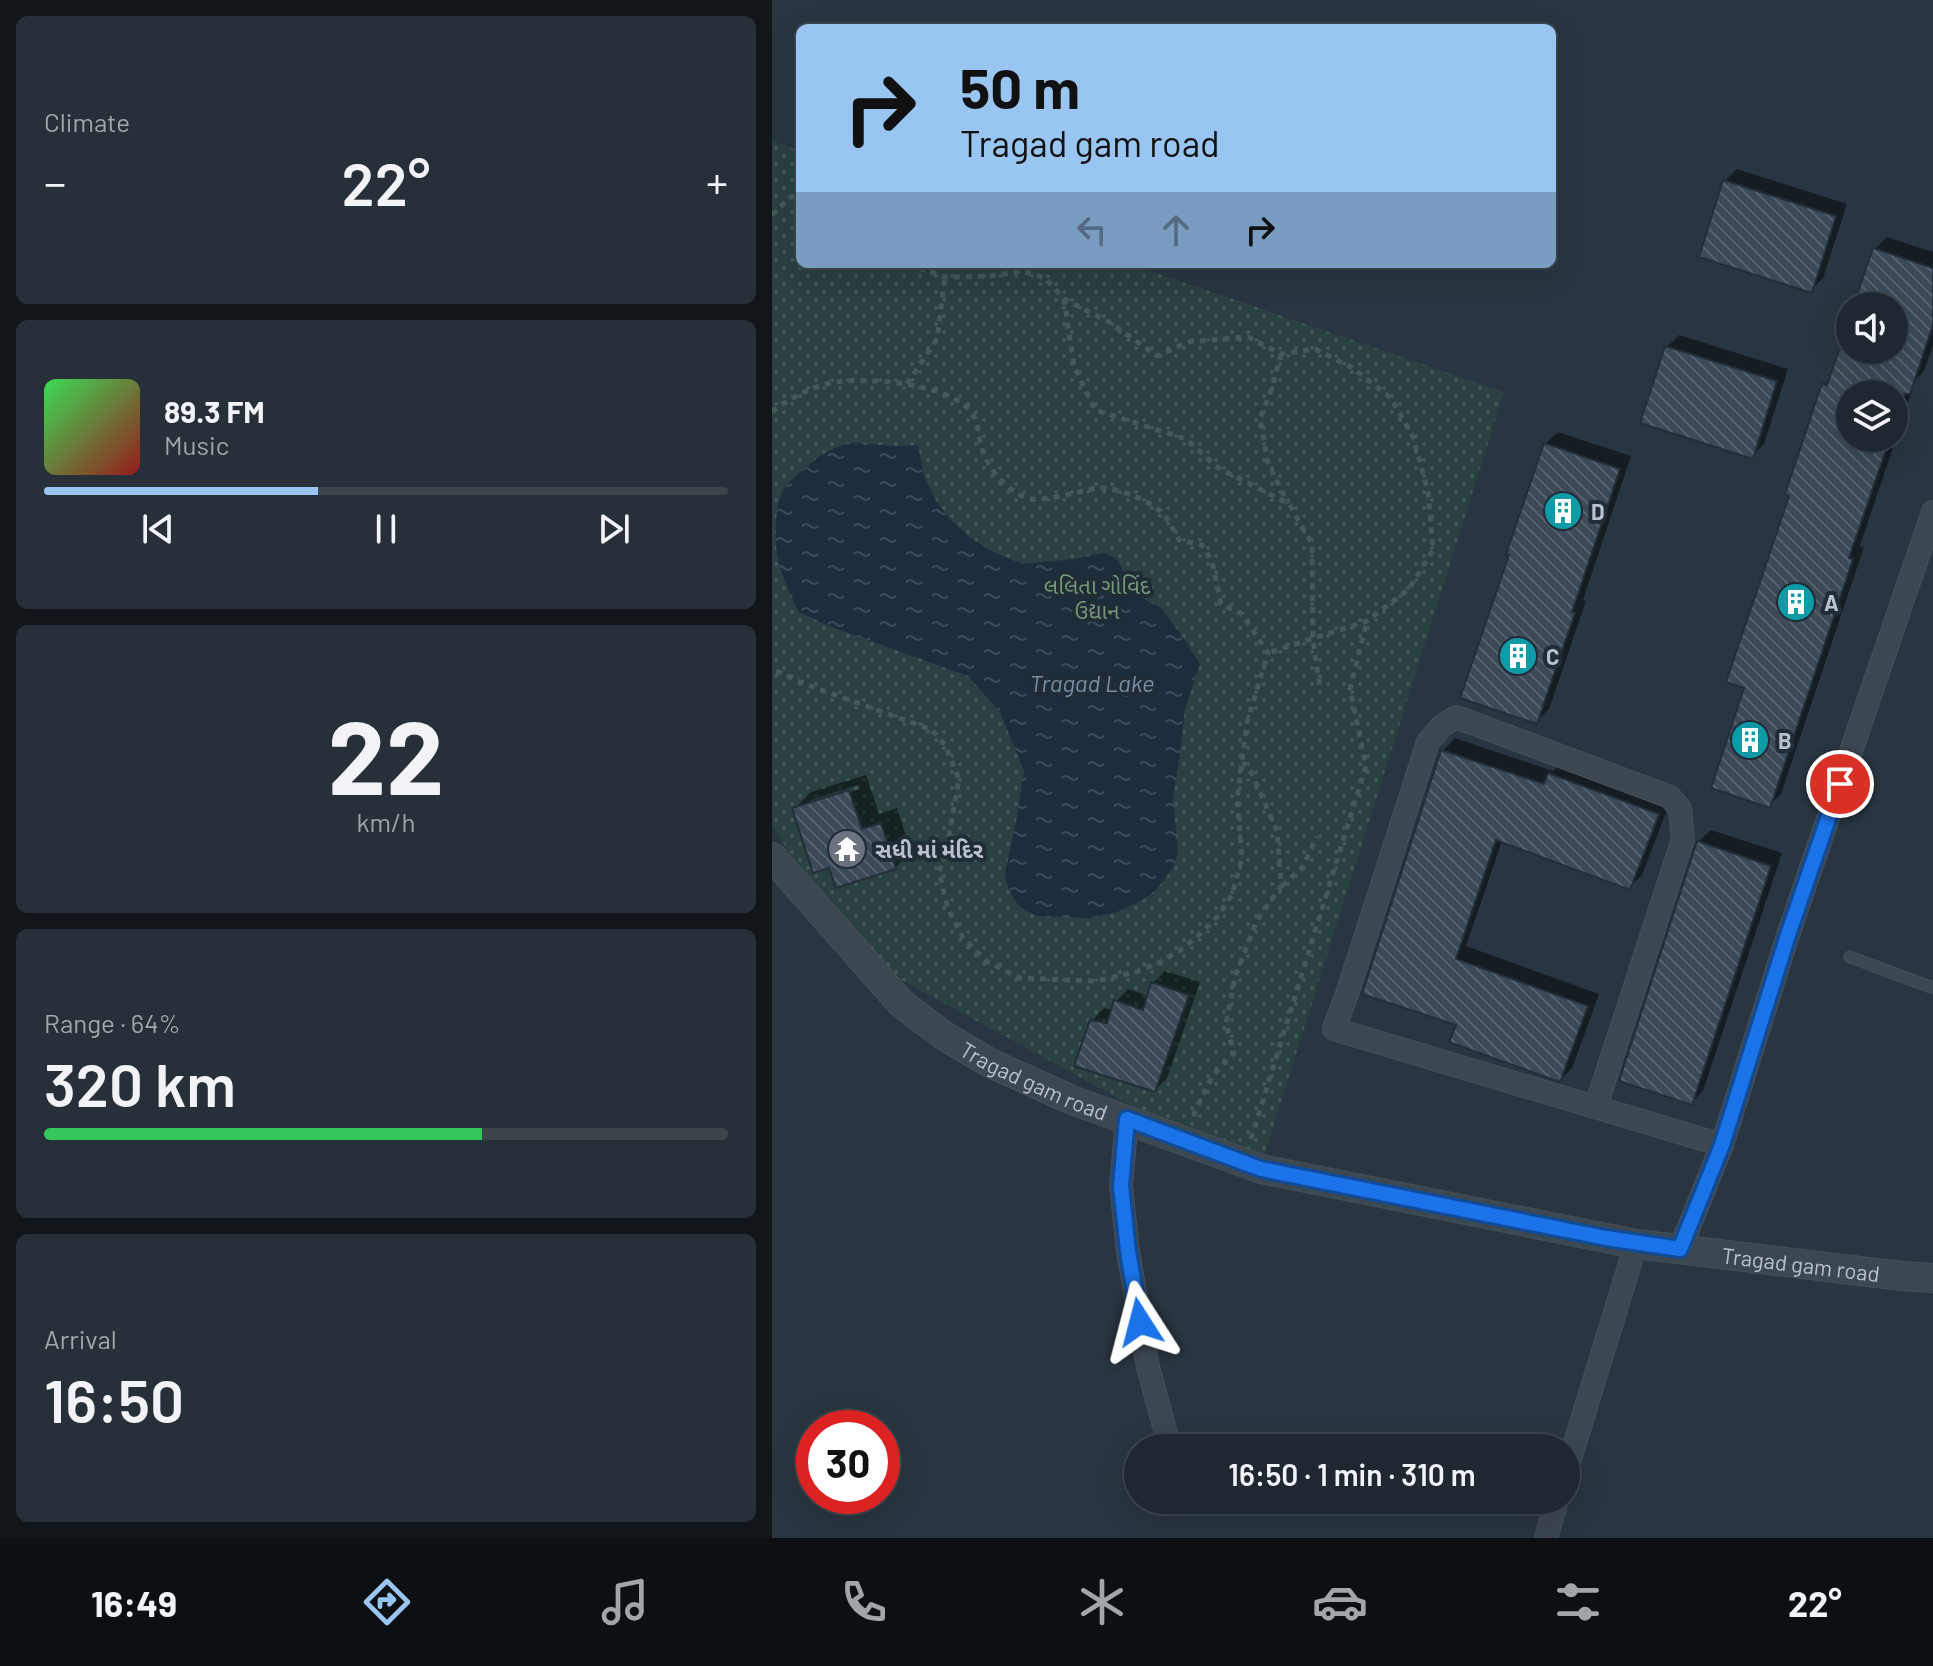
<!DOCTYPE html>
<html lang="en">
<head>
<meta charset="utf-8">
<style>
  :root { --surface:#1f2830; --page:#273038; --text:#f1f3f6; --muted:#a1a6ab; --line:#3c444c; --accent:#98c5f1 }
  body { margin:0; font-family:Barlow,"Noto Sans Gujarati",sans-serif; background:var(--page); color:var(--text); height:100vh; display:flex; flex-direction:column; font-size:30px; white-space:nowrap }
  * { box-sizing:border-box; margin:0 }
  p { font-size:26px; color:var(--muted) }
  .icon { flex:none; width:44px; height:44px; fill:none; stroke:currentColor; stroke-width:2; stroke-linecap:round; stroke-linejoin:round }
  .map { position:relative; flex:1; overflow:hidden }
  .side { display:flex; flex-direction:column; gap:16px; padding:16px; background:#11161a; width:772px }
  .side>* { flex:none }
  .hud { position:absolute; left:24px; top:24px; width:760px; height:244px; border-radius:12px; box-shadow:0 8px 32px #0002,0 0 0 2px var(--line); background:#98c5f1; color:#111; overflow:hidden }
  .buttons { position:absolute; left:1064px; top:292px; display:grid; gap:16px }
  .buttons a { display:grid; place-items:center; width:72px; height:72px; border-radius:50%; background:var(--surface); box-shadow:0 8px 32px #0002,0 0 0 2px var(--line); font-size:40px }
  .speed { position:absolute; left:24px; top:1410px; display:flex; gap:16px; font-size:40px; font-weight:700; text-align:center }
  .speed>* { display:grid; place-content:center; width:104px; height:104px; border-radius:50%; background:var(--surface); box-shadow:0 8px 32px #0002,0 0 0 2px var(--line); line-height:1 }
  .speed .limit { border:12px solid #d22; background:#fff; color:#111 }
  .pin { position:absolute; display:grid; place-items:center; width:68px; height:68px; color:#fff; margin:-34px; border:4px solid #fff; border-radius:50%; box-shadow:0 2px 8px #0007 }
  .me { position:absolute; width:88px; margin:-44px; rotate:351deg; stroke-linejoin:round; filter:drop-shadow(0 0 6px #0008) }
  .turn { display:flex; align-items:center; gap:28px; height:168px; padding:0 32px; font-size:36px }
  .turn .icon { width:104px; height:104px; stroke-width:2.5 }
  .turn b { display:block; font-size:56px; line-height:68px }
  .lanes { display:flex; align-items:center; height:76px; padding:0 32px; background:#0003; justify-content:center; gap:40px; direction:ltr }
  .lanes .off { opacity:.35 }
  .big { font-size:60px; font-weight:600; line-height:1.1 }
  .side .card { flex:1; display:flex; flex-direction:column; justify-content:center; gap:12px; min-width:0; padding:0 28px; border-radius:12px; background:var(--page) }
  .side .dial { align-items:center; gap:0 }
  .dial b { font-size:104px; line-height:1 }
  .song { display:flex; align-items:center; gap:24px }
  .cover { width:96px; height:96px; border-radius:12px; background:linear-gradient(135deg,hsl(130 70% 55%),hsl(0 70% 35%)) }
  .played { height:8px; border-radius:4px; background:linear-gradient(90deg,var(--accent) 40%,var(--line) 40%) }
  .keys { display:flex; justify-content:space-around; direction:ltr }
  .heat { display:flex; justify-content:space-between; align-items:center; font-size:44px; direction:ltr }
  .charge { height:12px; border-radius:6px; background:linear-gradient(90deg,#34c759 64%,var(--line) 0) }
  .trip { position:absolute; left:352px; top:1434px; width:456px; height:80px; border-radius:40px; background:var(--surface); box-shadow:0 8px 32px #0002,0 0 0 2px var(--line); font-weight:600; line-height:80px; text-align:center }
  .tabs { display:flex; height:128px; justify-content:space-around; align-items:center; background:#0c1013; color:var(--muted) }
  .tabs .icon { width:56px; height:56px }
  .tabs .current { color:var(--accent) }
  .tabs b { font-size:36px; color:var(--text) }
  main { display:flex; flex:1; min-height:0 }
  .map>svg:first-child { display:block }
  .park { fill:url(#park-dots) }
  .water { fill:url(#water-ripples) }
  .shadow { fill:#0007; fill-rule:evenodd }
  .building { fill:url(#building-back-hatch); stroke:#232e38; stroke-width:2 }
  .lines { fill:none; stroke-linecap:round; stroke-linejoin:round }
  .service-casing { stroke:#46505a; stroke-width:13 }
  .minor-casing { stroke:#46505a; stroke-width:24 }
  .tertiary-casing { stroke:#46505a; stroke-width:30 }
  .path { stroke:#445958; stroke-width:5; stroke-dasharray:6 6; stroke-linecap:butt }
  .service { stroke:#3d4750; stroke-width:11 }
  .minor { stroke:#3d4750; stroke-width:22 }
  .tertiary { stroke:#3d4750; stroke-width:28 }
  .route-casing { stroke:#114b97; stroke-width:20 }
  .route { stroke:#1a73e8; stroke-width:14 }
  .labels { text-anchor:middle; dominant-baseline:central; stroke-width:8; stroke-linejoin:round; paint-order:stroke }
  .poi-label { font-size:22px; font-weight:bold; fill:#b9c2ca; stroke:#212c36; text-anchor:start }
  .park-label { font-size:22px; fill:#729977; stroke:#212c36 }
  .street-label { font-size:22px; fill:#b9c2ca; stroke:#212c36 }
  .water-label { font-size:24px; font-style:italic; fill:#7590a6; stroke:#212c36 }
</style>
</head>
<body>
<main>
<section class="side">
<div class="card"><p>Climate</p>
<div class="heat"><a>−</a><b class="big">22°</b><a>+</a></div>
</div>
<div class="card">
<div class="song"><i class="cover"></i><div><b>89.3 FM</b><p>Music</p></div></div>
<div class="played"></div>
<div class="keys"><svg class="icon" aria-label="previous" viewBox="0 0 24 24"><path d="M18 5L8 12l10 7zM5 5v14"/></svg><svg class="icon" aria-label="pause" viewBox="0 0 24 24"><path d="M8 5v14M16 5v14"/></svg><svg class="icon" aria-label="next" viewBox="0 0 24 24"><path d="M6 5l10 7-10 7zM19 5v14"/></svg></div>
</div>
<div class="card dial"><b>22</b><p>km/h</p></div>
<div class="card"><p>Range · 64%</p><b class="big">320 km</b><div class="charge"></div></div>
<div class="card"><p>Arrival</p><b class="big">16:50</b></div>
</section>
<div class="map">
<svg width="1161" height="1538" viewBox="0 0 1161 1538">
  <defs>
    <pattern id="park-dots" width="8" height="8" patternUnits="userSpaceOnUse" patternTransform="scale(2)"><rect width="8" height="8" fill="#2a4141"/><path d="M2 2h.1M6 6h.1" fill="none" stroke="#475b5b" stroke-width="1.8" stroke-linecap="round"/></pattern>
    <pattern id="water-ripples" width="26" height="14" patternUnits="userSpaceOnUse" patternTransform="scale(2)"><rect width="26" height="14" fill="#1c2e3e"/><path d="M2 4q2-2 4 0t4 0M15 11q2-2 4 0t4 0" fill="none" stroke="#3b4b59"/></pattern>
    <pattern id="building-back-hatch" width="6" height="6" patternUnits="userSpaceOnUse" patternTransform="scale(2)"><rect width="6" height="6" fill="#3b4a56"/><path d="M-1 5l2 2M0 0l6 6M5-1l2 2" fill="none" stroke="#55626d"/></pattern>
  </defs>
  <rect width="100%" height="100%" fill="#293540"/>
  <!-- park -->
  <polygon class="park" points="0,141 28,151 28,264 358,264 732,392 492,1156 368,1110 126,978 22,861 0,825"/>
  <!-- water -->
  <path class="water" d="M 81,443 L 124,446 L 146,445 L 152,476 L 163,499 L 178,519 L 196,536 L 217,550 L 250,564 L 302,559 L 331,553 L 344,558 L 366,596 L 389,608 L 413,640 L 428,664 L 413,709 L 408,754 L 401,798 L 406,852 L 401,868 L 384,890 L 372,899 L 345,912 L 317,918 L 265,916 L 251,909 L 243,901 L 236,888 L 233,874 L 244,822 L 252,771 L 228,712 L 196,676 L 57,626 L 27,612 C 8,573 0,554 5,510 C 7,502 8,494 13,487 C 18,480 25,475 31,470 C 47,456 60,446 81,443 Z"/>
  <!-- shadow -->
  <g class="shadow">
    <polygon points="965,169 1075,204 1051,278 1039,290 953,181"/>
    <path d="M 1115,237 L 1161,252 L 1161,345 L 1152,371 L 1144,379 L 1088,546 L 1092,547 L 1009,794 L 997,806 L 975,687 L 1019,494 L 1052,384 L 1060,377 L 1078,322 L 1078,350 L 1122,350 L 1122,306 L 1083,306 L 1103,249 ZM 1078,394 L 1122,394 L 1122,438 L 1078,438 Z"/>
    <polygon points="907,335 1016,369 992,444 980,456 895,347"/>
    <polygon points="786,432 859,456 811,600 814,601 777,709 765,721 773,444"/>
    <polygon points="683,738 781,771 790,762 898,802 870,875 858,887 730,841 694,946 827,994 800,1068 788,1080 686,1024 671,751"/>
    <path d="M 94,775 L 107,814 L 125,808 L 139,851 L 123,868 L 58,865 L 23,808 L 39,792 ZM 86,785 L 88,789 L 39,804 L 39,800 Z"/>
    <polygon points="939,830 1010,853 931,1091 919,1103 926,842"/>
    <polygon points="393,971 428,982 395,1078 383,1090 320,1021 332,1008 341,1010 344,1002 356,989 377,996 381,983"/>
  </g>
  <!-- building -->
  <g class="building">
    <polygon points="951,180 1064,216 1040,293 927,257"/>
    <polygon points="1101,248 1161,268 1161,325 1138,394 1078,394 1078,438 1118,438 1077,558 1081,559 998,808 939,788 972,688 954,682 1017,496 1013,494 1050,383 1055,385 1067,350 1122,350 1122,306 1081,306"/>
    <polygon points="893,346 1005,381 981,459 868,423"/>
    <polygon points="772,443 848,469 800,612 803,613 765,724 688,698 737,555 734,554"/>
    <polygon points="669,750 772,784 776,773 887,814 858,890 724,840 684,959 816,1006 788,1082 677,1042 684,1025 590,994"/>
    <polygon points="77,790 90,829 109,823 124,869 64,888 57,868 41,873 20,808"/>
    <polygon points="925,841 999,866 920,1105 847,1081"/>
    <polygon points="379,982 417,995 383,1092 302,1066 318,1020 335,1023 342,1000 371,1010"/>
  </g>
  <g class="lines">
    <!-- service casing -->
    <g class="service-casing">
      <polyline id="service" points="1078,957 1161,988"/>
    </g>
    <!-- minor casing -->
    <g class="minor-casing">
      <g id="minor">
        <polyline points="824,1106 911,839 908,809 898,797 684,717 670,726 656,742 576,991 562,1029 950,1145"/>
        <polyline points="355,1119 349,1186 356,1251 376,1367 398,1448"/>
        <polyline points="908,1249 950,1145 1016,935 1161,512"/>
        <polyline points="794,1472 864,1244"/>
        <polyline points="774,1538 785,1500"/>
      </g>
    </g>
    <!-- tertiary casing -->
    <g class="tertiary-casing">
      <g id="tertiary">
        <path id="s1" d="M 0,857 L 130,1004 L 171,1035 L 218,1063 L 300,1100 L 489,1169 L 864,1244 L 1130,1276 L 1161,1278"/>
      </g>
    </g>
    <!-- path -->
    <g class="path">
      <polyline points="0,215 17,198 28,194"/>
      <polyline points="136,264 173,277 218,276 250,271 273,278 292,299 337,322 385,356 416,342 476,337 509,354 543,349 579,367 619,398 641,437 656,492 661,550 637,589 595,621 496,653"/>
      <polyline points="292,299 302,366 323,410 414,439 445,467 517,504 540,544 541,640 548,688"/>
      <polyline points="509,354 500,388 488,419 496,463 516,503"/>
      <polyline points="135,384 165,339 173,277"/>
      <path d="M 0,412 C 16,399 34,390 54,384 C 87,375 178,383 199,412 C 206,422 206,431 208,441 C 213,466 230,486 252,497 C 262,501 272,499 282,497 C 298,496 315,488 330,488 C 346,488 382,502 391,514 C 398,521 402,532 407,540 L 430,545 L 440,562 L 449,604 L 470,614 L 496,653 L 475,722 L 465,800 L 470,858 L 460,895 L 445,917 L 426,936 L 407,951 L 386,963 L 364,972 L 324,981 L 248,978 L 214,961 L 191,938 L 176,909 L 167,872 L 175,847 L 187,779 L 173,745 L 160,730 L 33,684 L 0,669"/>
      <polyline points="510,886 530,868 545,837"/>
      <polyline points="421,1116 441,1075 462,1053 454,1024 463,977 485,920 509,886 505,831 480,774 471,762"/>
      <polyline points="479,1139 594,766 578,689 595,621"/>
    </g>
    <!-- service -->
    <use href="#service" class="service"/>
    <!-- minor -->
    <use href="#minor" class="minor"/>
    <!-- tertiary -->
    <use href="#tertiary" class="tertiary"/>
  </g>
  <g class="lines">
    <!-- route casing -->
    <g class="route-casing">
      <polyline id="route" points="368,1322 356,1251 349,1186 355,1119 489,1169 834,1238 908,1249 950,1145 1016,935 1068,784"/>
    </g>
    <!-- route -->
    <use href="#route" class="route"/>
  </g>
  <!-- icons -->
  <defs>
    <g id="building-disc" transform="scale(2)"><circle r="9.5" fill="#0f9aa8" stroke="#212c36"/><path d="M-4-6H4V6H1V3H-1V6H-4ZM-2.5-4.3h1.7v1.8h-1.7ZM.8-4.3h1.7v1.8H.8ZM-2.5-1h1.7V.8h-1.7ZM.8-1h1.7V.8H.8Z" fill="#fff"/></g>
    <g id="temple-disc" transform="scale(2)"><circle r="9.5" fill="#6b7280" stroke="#212c36"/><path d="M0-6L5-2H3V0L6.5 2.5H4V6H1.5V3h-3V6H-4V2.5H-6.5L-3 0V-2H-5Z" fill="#fff"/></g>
  </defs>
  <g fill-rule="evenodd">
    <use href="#building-disc" x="791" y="511"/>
    <use href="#building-disc" x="1024" y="602"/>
    <use href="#building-disc" x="746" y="656"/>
    <use href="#building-disc" x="978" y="740"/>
    <use href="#temple-disc" x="75" y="849"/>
  </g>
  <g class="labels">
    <!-- poi labels -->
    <g class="poi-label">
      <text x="819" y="511">D</text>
      <text x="1052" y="602">A</text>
      <text x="774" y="656">C</text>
      <text x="1006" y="740">B</text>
      <text x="103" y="849">સધી માં મંદિર</text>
    </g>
    <!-- park labels -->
    <g class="park-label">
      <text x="325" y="585">લલિતા ગોવિંદ<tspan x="325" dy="25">ઉદ્યાન</tspan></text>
    </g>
    <!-- street labels -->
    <g class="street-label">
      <text stroke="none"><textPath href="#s1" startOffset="350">Tragad gam road</textPath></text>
      <text stroke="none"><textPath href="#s1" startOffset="1142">Tragad gam road</textPath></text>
    </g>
    <!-- water labels -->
    <g class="water-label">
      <text x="320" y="682">Tragad Lake</text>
    </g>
  </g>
</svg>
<div class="buttons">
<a><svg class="icon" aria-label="sound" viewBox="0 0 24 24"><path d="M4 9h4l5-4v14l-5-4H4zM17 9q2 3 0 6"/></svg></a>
<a><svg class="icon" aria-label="layers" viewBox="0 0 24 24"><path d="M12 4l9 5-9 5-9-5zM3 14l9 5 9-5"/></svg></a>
</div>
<div class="speed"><div class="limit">30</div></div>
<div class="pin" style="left:1068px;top:784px;background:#d93025"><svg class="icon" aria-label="arrive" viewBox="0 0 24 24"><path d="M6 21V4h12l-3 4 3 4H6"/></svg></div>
<svg class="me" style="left:368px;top:1322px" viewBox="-20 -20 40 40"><path d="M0-17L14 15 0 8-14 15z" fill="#1a73e8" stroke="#fff" stroke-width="4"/></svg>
<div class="trip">16:50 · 1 min · 310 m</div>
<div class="hud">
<div class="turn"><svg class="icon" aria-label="right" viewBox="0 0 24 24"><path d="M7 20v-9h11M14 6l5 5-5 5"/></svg><div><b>50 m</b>Tragad gam road</div></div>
<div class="lanes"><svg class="icon off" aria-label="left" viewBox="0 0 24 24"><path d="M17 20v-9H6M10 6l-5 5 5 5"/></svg><svg class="icon off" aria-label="ahead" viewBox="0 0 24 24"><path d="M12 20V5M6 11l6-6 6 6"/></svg><svg class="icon" aria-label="right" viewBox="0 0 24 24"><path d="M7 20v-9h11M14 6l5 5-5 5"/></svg></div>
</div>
</div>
</main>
<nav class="tabs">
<b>16:49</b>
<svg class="icon current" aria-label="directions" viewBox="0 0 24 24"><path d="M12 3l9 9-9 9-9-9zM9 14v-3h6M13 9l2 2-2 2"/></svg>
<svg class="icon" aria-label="music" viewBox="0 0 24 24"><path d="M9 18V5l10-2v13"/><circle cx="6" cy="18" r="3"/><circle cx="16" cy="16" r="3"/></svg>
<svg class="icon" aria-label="phone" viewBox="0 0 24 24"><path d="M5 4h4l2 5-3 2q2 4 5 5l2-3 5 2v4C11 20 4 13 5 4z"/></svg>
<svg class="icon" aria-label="climate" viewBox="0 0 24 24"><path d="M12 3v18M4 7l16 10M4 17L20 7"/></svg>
<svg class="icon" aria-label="car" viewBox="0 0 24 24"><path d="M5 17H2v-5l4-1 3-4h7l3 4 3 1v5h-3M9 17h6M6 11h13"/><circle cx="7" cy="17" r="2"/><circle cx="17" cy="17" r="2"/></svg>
<svg class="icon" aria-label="filters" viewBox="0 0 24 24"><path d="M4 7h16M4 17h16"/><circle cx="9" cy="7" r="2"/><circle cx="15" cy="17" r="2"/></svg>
<b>22°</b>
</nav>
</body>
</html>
